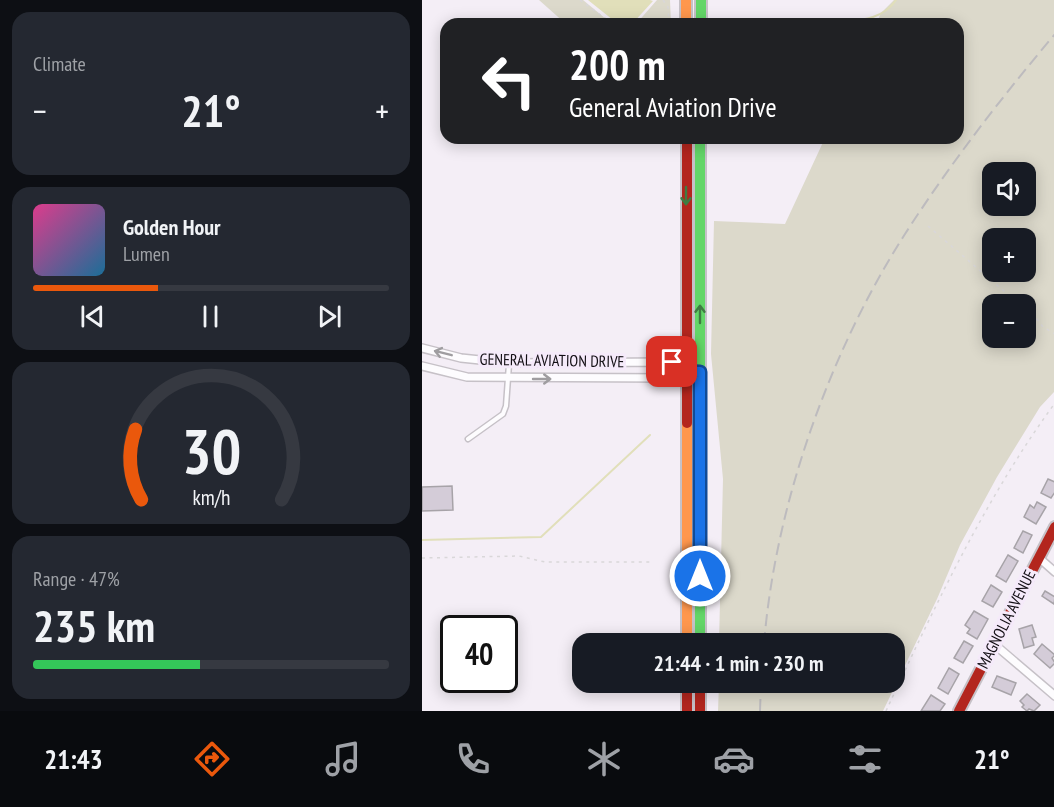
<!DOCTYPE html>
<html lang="en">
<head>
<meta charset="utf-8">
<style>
  :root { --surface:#171b24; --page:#242831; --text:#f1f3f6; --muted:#9ea1a6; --line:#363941; --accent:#ea580c }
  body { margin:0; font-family:"PT Sans Narrow",sans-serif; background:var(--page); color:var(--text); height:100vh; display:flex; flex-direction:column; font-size:22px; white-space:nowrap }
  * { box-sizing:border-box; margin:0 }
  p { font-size:20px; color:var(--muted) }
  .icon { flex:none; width:33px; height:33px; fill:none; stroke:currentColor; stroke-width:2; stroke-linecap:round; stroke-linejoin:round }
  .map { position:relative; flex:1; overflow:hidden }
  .panel { display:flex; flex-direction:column; gap:12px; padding:12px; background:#0d0f14; width:422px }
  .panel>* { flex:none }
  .banner { position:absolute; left:18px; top:18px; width:524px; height:126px; border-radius:18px; box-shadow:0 3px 15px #0003; background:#202124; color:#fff; overflow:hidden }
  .tools { position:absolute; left:560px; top:162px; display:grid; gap:12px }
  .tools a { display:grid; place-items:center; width:54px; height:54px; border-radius:12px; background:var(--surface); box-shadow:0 3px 15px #0003; font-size:30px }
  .speed { position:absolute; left:18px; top:615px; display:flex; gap:12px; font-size:30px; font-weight:700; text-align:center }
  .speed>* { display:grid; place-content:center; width:78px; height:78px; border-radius:50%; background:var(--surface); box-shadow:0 3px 15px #0003; line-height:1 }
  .speed .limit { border:3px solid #111; border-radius:9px; background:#fff; color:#111 }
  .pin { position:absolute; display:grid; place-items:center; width:51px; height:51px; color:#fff; margin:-26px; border-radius:12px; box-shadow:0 3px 9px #0006 }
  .me { position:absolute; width:66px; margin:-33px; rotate:0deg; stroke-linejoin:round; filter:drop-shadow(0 0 4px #0008) }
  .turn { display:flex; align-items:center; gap:21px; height:126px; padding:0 30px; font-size:27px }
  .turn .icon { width:78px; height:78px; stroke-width:2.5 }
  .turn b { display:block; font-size:42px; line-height:51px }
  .big { font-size:45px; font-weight:800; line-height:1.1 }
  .panel .widget { flex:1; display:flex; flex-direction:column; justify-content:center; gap:9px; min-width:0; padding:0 21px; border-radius:18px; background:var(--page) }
  .panel .dial { align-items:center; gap:0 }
  .dial svg { height:156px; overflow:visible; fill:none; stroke:var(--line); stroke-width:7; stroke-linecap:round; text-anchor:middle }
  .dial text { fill:var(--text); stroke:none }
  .song { display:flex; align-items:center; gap:18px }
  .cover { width:72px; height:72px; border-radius:9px; background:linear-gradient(135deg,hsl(330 70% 55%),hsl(200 70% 35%)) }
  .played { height:6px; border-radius:3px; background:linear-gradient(90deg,var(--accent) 35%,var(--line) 35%) }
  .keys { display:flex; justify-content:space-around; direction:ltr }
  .heat { display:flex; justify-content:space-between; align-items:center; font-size:33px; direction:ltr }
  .charge { height:9px; border-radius:4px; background:linear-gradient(90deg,#34c759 47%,var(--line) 0) }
  .trip { position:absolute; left:150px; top:633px; width:333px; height:60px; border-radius:18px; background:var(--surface); box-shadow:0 3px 15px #0003; font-weight:800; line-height:60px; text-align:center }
  .dock { display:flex; height:96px; justify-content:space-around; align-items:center; background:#090b0e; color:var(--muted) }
  .dock .icon { width:42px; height:42px }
  .dock .on { color:var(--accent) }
  .dock b { font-size:27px; color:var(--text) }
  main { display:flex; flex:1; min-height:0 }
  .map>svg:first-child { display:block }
  .green { fill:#dcd9cb; fill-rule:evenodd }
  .water { fill:#e1dfba }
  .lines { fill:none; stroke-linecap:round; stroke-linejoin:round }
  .stream { stroke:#e1dfba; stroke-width:2 }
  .building { fill:#d4ccd8; stroke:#a7a3a8; stroke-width:1.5 }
  .lane-casing { stroke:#c6c1c7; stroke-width:7 }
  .street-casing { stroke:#c6c1c7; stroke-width:10 }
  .fast-casing { stroke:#c6c1c7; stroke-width:14 }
  .slow-casing { stroke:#c6c1c7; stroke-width:14 }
  .jam-casing { stroke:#c6c1c7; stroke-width:14 }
  .path { stroke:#d9d7d9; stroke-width:1.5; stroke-dasharray:3 4.5; stroke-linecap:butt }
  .lane { stroke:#fdfcfe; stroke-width:4 }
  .street { stroke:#fdfcfe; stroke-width:7 }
  .fast { stroke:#63d668; stroke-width:10 }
  .slow { stroke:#ff974d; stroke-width:10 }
  .jam { stroke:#b3261e; stroke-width:10 }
  .rail { stroke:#bdbbbe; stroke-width:2; stroke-dasharray:12 6; stroke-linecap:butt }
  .oneway { stroke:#3f7c42 }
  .oneway2 { stroke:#9f9da0 }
  .route-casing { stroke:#114b97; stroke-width:15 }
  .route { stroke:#1a73e8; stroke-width:10 }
  .labels { text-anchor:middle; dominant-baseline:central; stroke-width:6; stroke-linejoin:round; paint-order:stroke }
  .street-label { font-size:16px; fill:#120e14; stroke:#f5eafa }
</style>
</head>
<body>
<main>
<section class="panel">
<div class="widget"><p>Climate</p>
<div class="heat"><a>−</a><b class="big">21°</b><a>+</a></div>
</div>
<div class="widget">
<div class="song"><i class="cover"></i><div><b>Golden Hour</b><p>Lumen</p></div></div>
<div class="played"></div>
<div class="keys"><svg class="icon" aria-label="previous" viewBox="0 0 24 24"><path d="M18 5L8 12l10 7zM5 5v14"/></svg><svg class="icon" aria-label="pause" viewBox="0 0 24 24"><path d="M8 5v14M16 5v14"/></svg><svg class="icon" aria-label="next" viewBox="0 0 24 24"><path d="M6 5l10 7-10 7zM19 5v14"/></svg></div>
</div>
<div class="widget dial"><svg viewBox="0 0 100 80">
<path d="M14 69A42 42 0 1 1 86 69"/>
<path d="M14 69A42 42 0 0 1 11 33" stroke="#ea580c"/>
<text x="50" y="56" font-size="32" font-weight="700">30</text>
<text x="50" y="72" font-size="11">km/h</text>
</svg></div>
<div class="widget"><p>Range · 47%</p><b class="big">235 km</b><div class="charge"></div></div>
</section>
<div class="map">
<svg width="633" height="711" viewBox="0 0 633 711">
  <rect width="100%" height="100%" fill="#f4eef6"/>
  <!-- green -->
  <g class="green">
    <polygon points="117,0 161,0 190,24 144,24"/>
    <polygon points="235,0 248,0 249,24 214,24"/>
    <path d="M 472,0 L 632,0 L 632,392 L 618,407 L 575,477 L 538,545 L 515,599 L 461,711 L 296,711 L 297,683 L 472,682 L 472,644 L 297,643 L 301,479 L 289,354 L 292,221 L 363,224 L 403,138 L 536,138 L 536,24 L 454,24 L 459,13 ZM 570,172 L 603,172 L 603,206 L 570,206 ZM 570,238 L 603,238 L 603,272 L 570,272 ZM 570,304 L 603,304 L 603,338 L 570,338 Z"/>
  </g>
  <!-- water -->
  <polygon class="water" points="166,0 228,0 231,1 210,24 196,24"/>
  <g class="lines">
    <!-- stream -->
    <g class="stream">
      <path d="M 310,20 L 422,22 C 442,20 462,18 474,0"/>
      <polyline points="0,540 119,537 228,435"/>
    </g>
  </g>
  <!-- building -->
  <g class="building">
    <polygon points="626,479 633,482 633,492 629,498 619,493"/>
    <polygon points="30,486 31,510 0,511 0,487"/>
    <polygon points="615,502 624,507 614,524 602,517 608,505 612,508"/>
    <polygon points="601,531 610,535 601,553 592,548"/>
    <polygon points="586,555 596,561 584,582 574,576"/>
    <polygon points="569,585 580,592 571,607 560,601"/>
    <polygon points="623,591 633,597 632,604 620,596"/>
    <polygon points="552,611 566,619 555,639 545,633 548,629 543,625"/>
    <polygon points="610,625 614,637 610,638 612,645 602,648 597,629"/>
    <polygon points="542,641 551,646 541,663 532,658"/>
    <polygon points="620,644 633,655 630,658 633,663 628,668 612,654"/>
    <polygon points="527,668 537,674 526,694 516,688"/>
    <polygon points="575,676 594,683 589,695 570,687"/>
    <polygon points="605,694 618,705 612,711 607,709 605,711 600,707 602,705 598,701"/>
    <polygon points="509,695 523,704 518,711 499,711"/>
  </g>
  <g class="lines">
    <!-- lane casing -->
    <g class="lane-casing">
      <polyline id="lane" points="46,439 81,414 84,406 87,364"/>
    </g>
    <!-- street casing -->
    <g class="street-casing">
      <g id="street">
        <polyline points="0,348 39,358 87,363 250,362 256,371"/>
        <polyline points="0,366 45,377 250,378 256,371 278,372"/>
        <polyline points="616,557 633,572"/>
        <polyline points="572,644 633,696"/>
      </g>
    </g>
    <!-- fast casing -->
    <g class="fast-casing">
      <g id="fast">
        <polyline points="279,0 279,24"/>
        <polyline points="278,138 278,644"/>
      </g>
    </g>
    <!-- slow casing -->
    <g class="slow-casing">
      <g id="slow">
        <polyline points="264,0 264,24"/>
        <polyline points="265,423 265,644"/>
      </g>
    </g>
    <!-- jam casing -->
    <g class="jam-casing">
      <g id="jam">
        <polyline points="265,138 265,423"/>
        <polyline points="265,682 265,711"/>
        <polyline points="278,682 278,711"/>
        <polyline points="537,711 633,527"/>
      </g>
    </g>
    <!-- path -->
    <g class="path">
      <polyline points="158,0 191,24"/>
      <polyline points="241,0 246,7 247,24"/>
      <polyline points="506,226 597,304"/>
      <polyline points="603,309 614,318 621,327 633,334"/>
      <polyline points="0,558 97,556 123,562 228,562"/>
      <path d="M 464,711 C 513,606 564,497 633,403"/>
    </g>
    <!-- lane -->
    <use href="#lane" class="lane"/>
    <!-- street -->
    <use href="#street" class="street"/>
    <!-- fast -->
    <use href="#fast" class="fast"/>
    <!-- slow -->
    <use href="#slow" class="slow"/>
    <!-- jam -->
    <use href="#jam" class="jam"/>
    <!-- rail -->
    <g class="rail">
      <path d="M 342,644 C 353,505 408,351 483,234 C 528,164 579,98 633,34"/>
      <polyline points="338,711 339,682"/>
    </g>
  </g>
  <!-- one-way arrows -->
  <defs><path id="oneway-shaft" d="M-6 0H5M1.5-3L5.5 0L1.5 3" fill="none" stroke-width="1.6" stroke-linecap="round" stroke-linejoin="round" transform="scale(1.5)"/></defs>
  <g class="oneway">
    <use href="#oneway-shaft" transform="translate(264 196) rotate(90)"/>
    <use href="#oneway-shaft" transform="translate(278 314) rotate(-90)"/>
  </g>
  <g class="oneway2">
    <use href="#oneway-shaft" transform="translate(21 353) rotate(-166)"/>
    <use href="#oneway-shaft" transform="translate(120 379)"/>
  </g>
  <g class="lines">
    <!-- route casing -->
    <g class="route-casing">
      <polyline id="route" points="250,362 256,371 278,372 278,576"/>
    </g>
    <!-- route -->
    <use href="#route" class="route"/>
  </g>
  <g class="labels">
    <!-- street labels -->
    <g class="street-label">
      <text transform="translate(130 360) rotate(1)">GENERAL AVIATION DRIVE</text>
      <text transform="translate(584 619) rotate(-63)">MAGNOLIA AVENUE</text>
    </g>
  </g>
</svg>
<div class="tools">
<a><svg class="icon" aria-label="sound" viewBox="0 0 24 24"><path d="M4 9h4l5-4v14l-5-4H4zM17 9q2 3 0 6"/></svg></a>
<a>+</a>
<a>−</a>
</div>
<div class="speed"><div class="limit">40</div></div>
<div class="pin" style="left:250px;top:362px;background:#d93025"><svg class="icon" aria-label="arrive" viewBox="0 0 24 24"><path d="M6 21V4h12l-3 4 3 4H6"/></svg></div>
<svg class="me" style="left:278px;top:576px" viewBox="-20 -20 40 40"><circle r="17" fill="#1a73e8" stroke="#fff" stroke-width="3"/><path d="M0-11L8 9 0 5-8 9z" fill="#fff"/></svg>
<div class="trip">21:44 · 1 min · 230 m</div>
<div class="banner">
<div class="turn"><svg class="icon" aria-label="left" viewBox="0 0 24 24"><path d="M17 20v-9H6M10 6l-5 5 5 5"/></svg><div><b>200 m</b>General Aviation Drive</div></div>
</div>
</div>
</main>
<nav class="dock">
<b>21:43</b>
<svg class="icon on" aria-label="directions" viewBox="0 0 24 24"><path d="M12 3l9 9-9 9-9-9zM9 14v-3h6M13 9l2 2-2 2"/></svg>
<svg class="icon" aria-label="music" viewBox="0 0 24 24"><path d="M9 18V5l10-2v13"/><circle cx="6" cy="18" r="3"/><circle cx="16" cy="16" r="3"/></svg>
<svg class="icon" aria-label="phone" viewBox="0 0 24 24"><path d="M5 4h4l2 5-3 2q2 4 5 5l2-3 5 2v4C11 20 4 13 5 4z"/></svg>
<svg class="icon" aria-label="climate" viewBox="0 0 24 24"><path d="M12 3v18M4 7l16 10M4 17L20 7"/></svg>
<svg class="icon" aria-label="car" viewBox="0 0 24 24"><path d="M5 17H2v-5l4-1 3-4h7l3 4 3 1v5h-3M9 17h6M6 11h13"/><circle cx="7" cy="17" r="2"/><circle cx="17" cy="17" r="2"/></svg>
<svg class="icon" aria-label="filters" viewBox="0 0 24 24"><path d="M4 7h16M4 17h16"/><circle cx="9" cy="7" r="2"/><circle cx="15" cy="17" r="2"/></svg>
<b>21°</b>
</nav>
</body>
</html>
